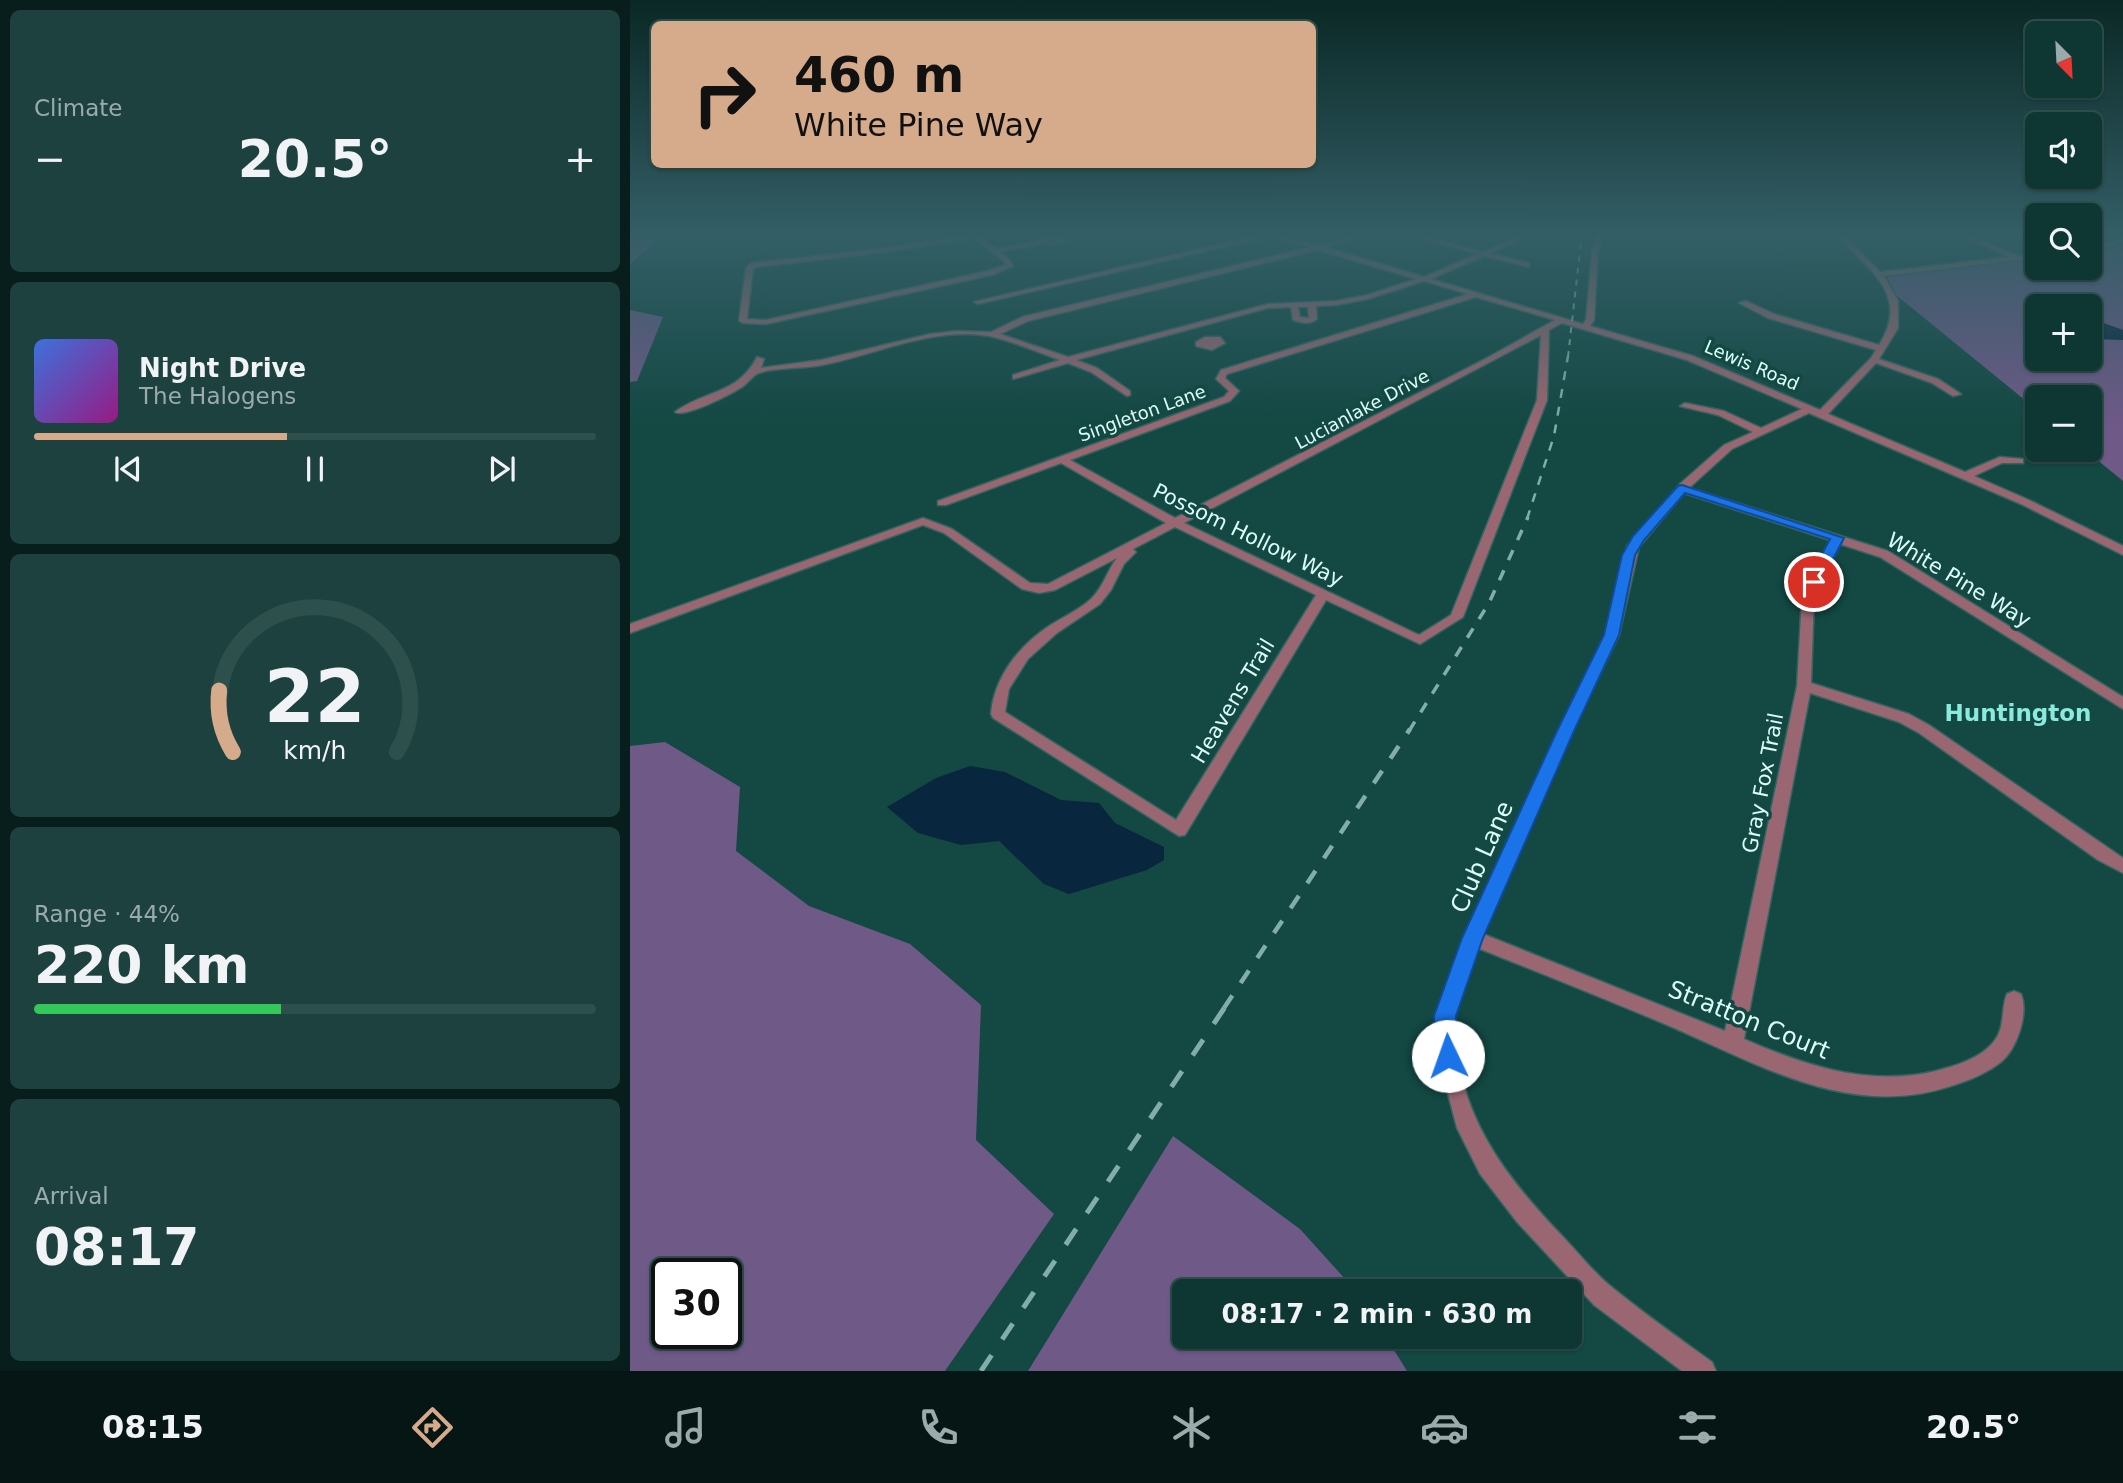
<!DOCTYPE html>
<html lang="en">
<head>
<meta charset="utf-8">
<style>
  :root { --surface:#0e3632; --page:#1c413e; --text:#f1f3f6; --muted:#9babac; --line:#2e504d; --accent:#d6ab8b }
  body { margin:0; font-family:"DejaVu Sans",sans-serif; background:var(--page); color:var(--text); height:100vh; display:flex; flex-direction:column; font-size:26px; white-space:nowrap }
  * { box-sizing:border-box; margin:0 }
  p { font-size:23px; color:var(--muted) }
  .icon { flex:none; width:38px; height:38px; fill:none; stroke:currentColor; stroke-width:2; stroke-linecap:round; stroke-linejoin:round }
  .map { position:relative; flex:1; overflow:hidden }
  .drawer { display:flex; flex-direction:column; gap:10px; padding:10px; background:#081e1c; width:630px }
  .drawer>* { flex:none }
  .top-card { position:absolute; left:21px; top:21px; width:665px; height:147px; border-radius:10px; box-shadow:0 2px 5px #0004,0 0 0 2px var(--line); background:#d6ab8b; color:#111; overflow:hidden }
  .needle { width:46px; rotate:156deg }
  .tools { position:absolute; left:1395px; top:21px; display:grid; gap:14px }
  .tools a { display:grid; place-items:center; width:77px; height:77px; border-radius:10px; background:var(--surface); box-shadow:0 2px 5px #0004,0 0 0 2px var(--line); font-size:35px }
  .speed { position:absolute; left:21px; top:1258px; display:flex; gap:14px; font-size:35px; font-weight:700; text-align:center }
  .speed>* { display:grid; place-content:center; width:91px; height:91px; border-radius:50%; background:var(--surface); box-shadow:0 2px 5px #0004,0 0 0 2px var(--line); line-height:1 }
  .speed .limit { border:4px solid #111; border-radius:10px; background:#fff; color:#111 }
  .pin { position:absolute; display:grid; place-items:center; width:60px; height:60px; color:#fff; margin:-30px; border:4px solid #fff; border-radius:50%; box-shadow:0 2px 7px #0007 }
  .me { position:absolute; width:77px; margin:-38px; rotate:357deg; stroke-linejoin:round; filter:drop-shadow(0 0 5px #0008) }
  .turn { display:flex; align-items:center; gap:24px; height:147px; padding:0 28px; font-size:32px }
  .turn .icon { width:91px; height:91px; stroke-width:2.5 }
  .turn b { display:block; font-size:49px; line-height:60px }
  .big { font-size:52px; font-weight:800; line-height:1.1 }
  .drawer .widget { flex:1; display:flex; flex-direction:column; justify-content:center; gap:10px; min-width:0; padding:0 24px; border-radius:10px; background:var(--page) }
  .drawer .dial { align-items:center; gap:0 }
  .dial svg { height:182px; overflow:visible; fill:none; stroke:var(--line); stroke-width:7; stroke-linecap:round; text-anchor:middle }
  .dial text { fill:var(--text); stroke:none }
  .song { display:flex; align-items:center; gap:21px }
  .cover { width:84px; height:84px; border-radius:10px; background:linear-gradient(135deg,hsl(220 70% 55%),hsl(310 70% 35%)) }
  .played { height:7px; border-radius:4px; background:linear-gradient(90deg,var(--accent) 45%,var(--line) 45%) }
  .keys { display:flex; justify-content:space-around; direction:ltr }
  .heat { display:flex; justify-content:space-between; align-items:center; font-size:38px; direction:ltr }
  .charge { height:10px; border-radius:5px; background:linear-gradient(90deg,#34c759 44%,var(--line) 0) }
  .trip { position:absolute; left:542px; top:1279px; width:410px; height:70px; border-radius:10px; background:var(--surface); box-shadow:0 2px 5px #0004,0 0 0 2px var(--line); font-weight:800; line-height:70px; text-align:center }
  .tabs { display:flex; height:112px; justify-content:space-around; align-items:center; background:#061614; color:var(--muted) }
  .tabs .icon { width:49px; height:49px }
  .tabs .on { color:var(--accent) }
  .tabs b { font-size:32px; color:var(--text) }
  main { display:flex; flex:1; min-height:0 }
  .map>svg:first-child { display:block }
  .green { fill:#6e5987; fill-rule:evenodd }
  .water { fill:#08263d }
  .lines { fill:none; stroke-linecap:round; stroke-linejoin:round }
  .minor-casing { stroke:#336560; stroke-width:3 }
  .minor { fill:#9a6671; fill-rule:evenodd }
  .rail-far4 { stroke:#82ada8; stroke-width:2; stroke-dasharray:6 6; stroke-linecap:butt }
  .rail-far3 { stroke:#82ada8; stroke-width:2.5; stroke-dasharray:9 9; stroke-linecap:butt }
  .rail-far2 { stroke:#82ada8; stroke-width:3.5; stroke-dasharray:11 11; stroke-linecap:butt }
  .rail-far1 { stroke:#82ada8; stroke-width:4.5; stroke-dasharray:15 15; stroke-linecap:butt }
  .rail { stroke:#82ada8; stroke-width:5; stroke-dasharray:19 19; stroke-linecap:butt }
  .route { fill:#1a73e8; stroke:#114b97; stroke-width:2 }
  .labels { text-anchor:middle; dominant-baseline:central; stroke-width:7; stroke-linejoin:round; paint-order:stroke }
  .far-street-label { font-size:18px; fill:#dbfef8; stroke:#134843 }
  .street-label { font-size:21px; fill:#dbfef8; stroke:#134843 }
  .neighbourhood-label { font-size:23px; font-weight:bold; fill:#8beade; stroke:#134843 }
  .near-street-label { font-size:24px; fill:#dbfef8; stroke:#134843 }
</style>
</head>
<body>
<main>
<section class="drawer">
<div class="widget"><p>Climate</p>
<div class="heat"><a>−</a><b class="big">20.5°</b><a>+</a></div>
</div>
<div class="widget">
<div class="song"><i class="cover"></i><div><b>Night Drive</b><p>The Halogens</p></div></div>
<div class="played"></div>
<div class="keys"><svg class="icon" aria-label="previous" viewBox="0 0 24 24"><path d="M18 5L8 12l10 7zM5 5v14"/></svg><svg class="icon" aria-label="pause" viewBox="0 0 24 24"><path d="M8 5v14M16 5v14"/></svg><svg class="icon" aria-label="next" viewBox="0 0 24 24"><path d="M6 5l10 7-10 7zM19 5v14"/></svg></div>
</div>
<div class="widget dial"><svg viewBox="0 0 100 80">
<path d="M14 69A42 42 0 1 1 86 69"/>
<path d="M14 69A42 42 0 0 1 8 42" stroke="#d6ab8b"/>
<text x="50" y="56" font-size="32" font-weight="700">22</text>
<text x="50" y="72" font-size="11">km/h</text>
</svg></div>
<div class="widget"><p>Range · 44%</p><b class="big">220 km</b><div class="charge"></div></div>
<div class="widget"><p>Arrival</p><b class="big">08:17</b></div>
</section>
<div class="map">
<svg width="1493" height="1371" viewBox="0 0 1493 1371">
  <rect width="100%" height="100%" fill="#134843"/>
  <!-- green -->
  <g class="green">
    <polygon points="35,234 0,264 0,236"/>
    <path d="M 1493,244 L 1493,481 L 1455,450 L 1460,450 L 1460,397 L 1407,397 L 1407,410 L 1266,295 L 1256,275 L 1407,258 L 1407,268 L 1460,268 L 1460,251 ZM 1407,306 L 1460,306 L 1460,359 L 1407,359 Z"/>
    <polygon points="0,310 33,317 7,381 0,382"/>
    <path d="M 35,742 L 110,787 L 106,851 L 179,906 L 280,944 L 351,1005 L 346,1140 L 424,1214 L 315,1371 L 0,1371 L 0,746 ZM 37,1274 L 96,1274 L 96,1334 L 37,1334 Z"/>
    <polygon points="543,1136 670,1229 726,1291 555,1292 555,1337 756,1337 777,1371 398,1371"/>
  </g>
  <!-- water -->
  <g class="water">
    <polygon points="1460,318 1493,330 1493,340 1460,339"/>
    <polygon points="340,766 375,772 431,800 469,803 485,823 534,847 534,860 517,870 439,894 414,884 369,841 331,845 288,833 257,807 306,778"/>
  </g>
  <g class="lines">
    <!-- minor casing -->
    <g class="minor-casing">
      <g id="minor">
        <polygon points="0,233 22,233 0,236"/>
        <path d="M 337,233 L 344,233 L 366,249 L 409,241 L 424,234 L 437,239 L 423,245 L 416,243 L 370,252 L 380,260 L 383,266 L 362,275 L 136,324 L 113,323 L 109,321 L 116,268 L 121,263 L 248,249 L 338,235 ZM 343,238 L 375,262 L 375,265 L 357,271 L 136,320 L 117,319 L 123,269 L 126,267 L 248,253 Z"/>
        <path d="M 636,233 C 653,233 675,246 690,245 C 707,243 721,233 738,233 L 695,247 L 794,277 L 847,254 L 771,233 L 782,233 L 853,252 L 886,238 L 889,233 L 895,233 L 890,240 L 860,253 L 899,263 L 899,267 L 854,256 L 801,279 L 953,324 L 956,320 L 962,251 L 967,233 L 973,233 L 968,251 L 964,320 L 960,326 L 1063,356 L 1190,410 L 1241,358 L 1246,350 L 1138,318 L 1109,303 L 1116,301 L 1144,314 L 1249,345 C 1282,293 1236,269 1205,233 L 1212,233 L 1250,272 L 1379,257 L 1325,233 L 1334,233 L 1388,256 L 1407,254 L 1407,258 L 1254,276 L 1268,301 L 1268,328 L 1249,359 L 1308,379 L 1331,394 L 1323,396 L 1302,383 L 1246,363 L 1198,414 L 1335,472 L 1370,457 L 1393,459 L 1393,463 L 1372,463 L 1344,476 L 1399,500 L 1493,546 L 1493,555 L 1391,504 L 1179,413 L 1102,449 L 1059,488 L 1258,551 L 1493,697 L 1493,709 L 1250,557 L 1210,544 L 1184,597 L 1181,683 L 1279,714 L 1299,725 L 1493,858 L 1493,873 L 1468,860 L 1289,733 L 1269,722 L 1180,693 L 1114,1039 C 1180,1068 1249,1090 1320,1067 C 1336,1062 1355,1054 1365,1040 C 1375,1027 1371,1008 1377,994 L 1384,991 L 1391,994 C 1399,1013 1387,1049 1371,1062 C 1357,1073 1340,1080 1324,1085 C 1220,1121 1129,1064 1035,1024 C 973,998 910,973 848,948 C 842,966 825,1002 825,1019 C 824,1112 875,1177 936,1240 C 951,1256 966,1275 984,1289 C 1016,1315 1049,1338 1082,1362 L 1086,1371 L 1052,1371 L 964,1305 L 887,1222 L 850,1174 L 827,1128 L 808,1056 L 805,1016 L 833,938 L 928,731 L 975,635 L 997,546 L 1051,483 L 1094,445 L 1123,432 L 1088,415 L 1050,406 L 1055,403 L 1094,411 L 1131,428 L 1172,409 L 1057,360 L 932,323 L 919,330 L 917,400 L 833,617 L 790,644 L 696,600 L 555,835 L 549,836 L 363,718 L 361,714 C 364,677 389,646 419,626 C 433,617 449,610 461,599 C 473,588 477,571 487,558 L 425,590 L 409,593 L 392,589 L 314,533 L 293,525 L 0,633 L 0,624 L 293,518 L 322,529 L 400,583 L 418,584 L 536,523 L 431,463 L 316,505 L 308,505 L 308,501 L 594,397 L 599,391 L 586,379 L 591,370 L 838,294 L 794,281 L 738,299 L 706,305 L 686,306 L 687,319 C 679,325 672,323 663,320 L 661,307 L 638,308 L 446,360 L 467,368 L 500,391 L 500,395 L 497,396 L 461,372 L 438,363 L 383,379 L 383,375 L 430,360 C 407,352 383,341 359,336 C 304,326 245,355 192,365 C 174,369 144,367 129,373 C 123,375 118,383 112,387 C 101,394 55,418 45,412 C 74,390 108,395 127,357 L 134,359 L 131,368 L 191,360 L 300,334 L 326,331 L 361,332 L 392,317 L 680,247 L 642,236 L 348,304 L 344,302 ZM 688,250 L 786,279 L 737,295 L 706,301 L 638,304 L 438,357 L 370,334 L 398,321 ZM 846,297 L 925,320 L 857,358 L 545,518 L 440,460 L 600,401 L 609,391 L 595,378 L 597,374 ZM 668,307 L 678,307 L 679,318 L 670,317 ZM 911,335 L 907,400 L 821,615 L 789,635 L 554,523 ZM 1054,493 L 1200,540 L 1172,597 L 1167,686 L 1095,1031 L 853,934 L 942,731 L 989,635 L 1009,547 ZM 545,527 L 686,595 L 546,820 L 375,712 L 379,689 L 398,659 L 427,633 L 470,604 L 481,590 L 494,564 L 506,552 L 503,549 Z"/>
        <polygon points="1493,237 1493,242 1484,246 1460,251 1460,247 1480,243"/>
        <polygon points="575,337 590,337 595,343 582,350 566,346 566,342"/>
      </g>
    </g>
    <!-- minor -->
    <use href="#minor" class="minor"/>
    <!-- rail-far4 -->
    <polyline class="rail-far4" points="938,357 952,233"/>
    <!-- rail-far3 -->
    <polyline class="rail-far3" points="897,519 924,436 938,356"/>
    <!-- rail-far2 -->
    <polyline class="rail-far2" points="779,731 859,603 898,517"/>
    <!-- rail-far1 -->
    <polyline class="rail-far1" points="594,1008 780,729"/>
    <!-- rail -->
    <polyline class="rail" points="351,1371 595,1007"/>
  </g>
  <!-- sky -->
  <linearGradient id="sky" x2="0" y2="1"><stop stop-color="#0a2825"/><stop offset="0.55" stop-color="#335e66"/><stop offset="1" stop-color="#335e66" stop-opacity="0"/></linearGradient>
  <rect width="1493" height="425" fill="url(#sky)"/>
  <!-- route -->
  <polygon class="route" points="1052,485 1214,538 1191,582 1184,586 1177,582 1200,539 1055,493 1014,540 1005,555 989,635 944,731 853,938 826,1016 829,1056 826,1064 818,1067 810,1064 806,1056 804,1016 832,938 927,731 974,635 992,555 1003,536 1048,486"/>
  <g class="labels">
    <!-- far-street labels -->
    <g class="far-street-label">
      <text transform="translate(1122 365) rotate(23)">Lewis Road</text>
      <text transform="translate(732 409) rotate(-28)">Lucianlake Drive</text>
      <text transform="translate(512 413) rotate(-20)">Singleton Lane</text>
    </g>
    <!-- street labels -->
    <g class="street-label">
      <text transform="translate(618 535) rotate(26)">Possom Hollow Way</text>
      <text transform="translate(1329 580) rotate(31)">White Pine Way</text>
      <text transform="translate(603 701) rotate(-59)">Heavens Trail</text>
      <text transform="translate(1133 783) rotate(-79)">Gray Fox Trail</text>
    </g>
    <!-- neighbourhood labels -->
    <g class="neighbourhood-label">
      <text x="1388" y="713">Huntington</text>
    </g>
    <!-- near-street labels -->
    <g class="near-street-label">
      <text transform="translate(852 857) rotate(-66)">Club Lane</text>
      <text transform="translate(1119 1020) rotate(22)">Stratton Court</text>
    </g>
  </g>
</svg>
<div class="tools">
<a><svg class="needle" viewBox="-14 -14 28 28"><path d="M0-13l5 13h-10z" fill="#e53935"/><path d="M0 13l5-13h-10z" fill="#9babac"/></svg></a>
<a><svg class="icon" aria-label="sound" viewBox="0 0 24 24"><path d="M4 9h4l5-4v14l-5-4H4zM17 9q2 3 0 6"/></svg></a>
<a><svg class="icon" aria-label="search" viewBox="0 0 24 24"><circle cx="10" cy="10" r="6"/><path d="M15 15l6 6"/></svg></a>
<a>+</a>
<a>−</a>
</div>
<div class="speed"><div class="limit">30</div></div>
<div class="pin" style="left:1184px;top:582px;background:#d93025"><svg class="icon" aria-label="arrive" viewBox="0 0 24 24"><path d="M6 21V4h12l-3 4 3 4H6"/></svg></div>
<svg class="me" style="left:818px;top:1056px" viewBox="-20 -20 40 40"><circle r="19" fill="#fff"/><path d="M0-13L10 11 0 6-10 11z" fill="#1a73e8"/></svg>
<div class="trip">08:17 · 2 min · 630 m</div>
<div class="top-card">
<div class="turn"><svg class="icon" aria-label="right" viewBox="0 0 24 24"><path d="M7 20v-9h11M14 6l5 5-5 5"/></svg><div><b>460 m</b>White Pine Way</div></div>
</div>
</div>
</main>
<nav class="tabs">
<b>08:15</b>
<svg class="icon on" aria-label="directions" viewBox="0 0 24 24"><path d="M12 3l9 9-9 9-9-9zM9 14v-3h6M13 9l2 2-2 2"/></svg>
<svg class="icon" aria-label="music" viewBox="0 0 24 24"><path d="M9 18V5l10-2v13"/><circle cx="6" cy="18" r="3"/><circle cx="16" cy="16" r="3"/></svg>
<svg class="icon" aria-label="phone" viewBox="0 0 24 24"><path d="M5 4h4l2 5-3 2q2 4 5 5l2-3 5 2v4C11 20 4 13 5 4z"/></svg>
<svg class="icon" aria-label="climate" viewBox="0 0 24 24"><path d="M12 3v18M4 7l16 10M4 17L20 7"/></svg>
<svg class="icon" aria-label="car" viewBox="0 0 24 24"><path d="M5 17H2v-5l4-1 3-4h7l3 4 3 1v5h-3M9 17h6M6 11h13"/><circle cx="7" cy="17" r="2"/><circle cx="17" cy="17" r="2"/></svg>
<svg class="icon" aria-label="filters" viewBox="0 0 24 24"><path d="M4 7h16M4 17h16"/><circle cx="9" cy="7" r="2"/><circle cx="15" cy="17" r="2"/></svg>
<b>20.5°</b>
</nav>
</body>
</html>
